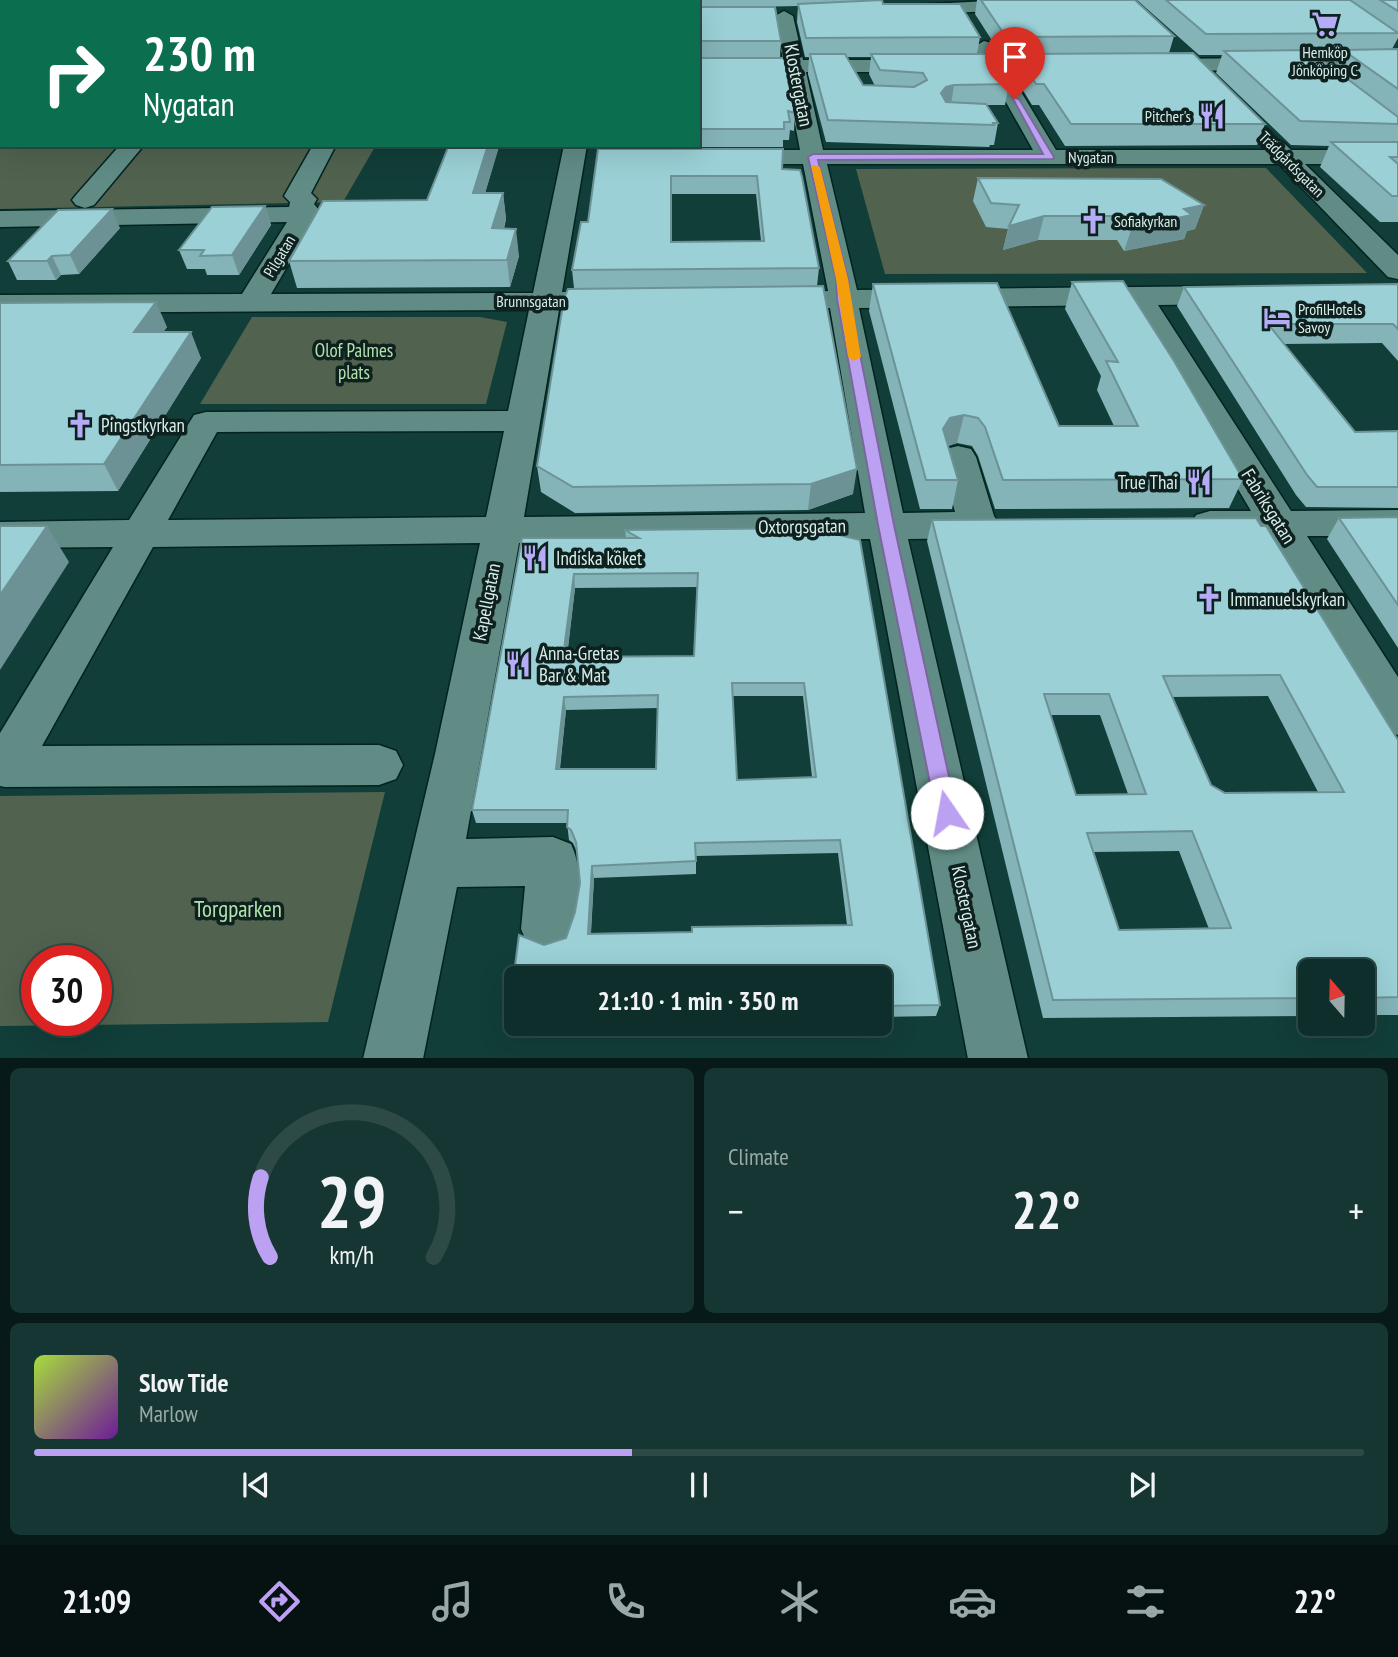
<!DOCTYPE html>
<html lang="en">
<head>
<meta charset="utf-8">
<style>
  :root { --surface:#0d2e2b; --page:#163633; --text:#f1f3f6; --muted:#9aa8a9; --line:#2d4a47; --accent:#bca0f2 }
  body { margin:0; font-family:"PT Sans Narrow",sans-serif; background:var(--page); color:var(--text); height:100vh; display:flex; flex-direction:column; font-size:26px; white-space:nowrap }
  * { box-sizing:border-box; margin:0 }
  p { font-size:23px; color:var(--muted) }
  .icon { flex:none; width:38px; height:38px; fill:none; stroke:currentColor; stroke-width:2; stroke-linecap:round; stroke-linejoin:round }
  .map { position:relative; height:1058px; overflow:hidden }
  .panel { display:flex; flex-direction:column; gap:10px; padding:10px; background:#071918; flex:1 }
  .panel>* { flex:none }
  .guide { position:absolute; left:0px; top:0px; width:700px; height:147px; box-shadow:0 7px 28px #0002,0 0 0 2px var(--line); background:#0b6e4f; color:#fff; overflow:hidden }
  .needle { width:46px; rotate:340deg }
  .fabs { position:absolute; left:1298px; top:959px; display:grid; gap:14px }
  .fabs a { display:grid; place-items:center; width:77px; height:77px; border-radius:10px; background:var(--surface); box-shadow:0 7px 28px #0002,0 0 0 2px var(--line); font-size:35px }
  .speed { position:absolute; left:21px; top:945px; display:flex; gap:14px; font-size:35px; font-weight:700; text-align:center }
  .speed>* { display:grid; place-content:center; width:91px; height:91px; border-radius:50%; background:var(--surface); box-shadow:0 7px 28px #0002,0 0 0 2px var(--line); line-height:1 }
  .speed .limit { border:10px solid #d22; background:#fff; color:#111 }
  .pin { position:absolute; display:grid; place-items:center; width:60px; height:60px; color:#fff; margin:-72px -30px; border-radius:50% 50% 50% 0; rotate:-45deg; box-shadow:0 0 7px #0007 }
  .pin .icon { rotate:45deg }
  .me { position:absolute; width:77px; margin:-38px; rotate:348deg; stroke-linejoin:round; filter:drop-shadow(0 0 5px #0008) }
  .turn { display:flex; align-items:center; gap:24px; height:147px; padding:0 28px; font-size:32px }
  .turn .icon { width:91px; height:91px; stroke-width:2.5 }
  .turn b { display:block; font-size:49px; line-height:60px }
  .big { font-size:52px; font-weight:600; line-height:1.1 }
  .panel .widget { flex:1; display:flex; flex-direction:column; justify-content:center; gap:10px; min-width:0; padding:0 24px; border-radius:10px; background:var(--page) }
  .panel .dial { align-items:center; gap:0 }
  .dial svg { height:182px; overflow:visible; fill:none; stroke:var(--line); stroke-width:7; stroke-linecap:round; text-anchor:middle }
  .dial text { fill:var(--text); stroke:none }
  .song { display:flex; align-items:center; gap:21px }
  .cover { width:84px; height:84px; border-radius:10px; background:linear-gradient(135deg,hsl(80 70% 55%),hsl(280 70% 35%)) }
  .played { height:7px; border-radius:4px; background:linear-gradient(90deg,var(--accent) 45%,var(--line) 45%) }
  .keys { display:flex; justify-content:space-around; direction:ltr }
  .heat { display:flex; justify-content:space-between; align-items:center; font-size:38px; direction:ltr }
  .panel .tiles { flex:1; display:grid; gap:10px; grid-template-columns:1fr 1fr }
  .widget:last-child { grid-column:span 2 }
  .trip { position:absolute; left:504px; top:966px; width:388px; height:70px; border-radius:10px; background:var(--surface); box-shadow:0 7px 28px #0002,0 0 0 2px var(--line); font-weight:600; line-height:70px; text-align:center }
  .dock { display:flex; height:112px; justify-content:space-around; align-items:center; background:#051211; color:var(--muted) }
  .dock .icon { width:49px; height:49px }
  .dock .selected { color:var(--accent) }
  .dock b { font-size:32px; color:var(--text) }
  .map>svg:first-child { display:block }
  .green { fill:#51624f; fill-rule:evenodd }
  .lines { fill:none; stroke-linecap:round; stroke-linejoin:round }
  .minor-casing { stroke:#022320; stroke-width:3 }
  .minor { fill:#608c85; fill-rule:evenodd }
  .wall { fill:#84b3b8; fill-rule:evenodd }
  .shaded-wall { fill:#6c9296 }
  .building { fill:#9ad0d6; stroke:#6c9296; stroke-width:2; fill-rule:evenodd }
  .route { fill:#bca0f2; stroke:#7a689d; stroke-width:2 }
  .slow { fill:#f59e0b }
  .labels { text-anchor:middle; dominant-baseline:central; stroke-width:7; stroke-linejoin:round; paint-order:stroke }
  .far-poi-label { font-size:16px; fill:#d7eeea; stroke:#0f211f; text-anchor:start }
  .far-street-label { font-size:16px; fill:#d7eeea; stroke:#0f211f }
  .street-label { font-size:19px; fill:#d7eeea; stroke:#0f211f }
  .park-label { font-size:19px; fill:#b2e2ad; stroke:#0f211f }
  .poi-label { font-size:19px; fill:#d7eeea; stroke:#0f211f; text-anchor:start }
  .near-park-label { font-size:23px; fill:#b2e2ad; stroke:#0f211f }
</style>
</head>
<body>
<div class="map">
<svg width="1398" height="1059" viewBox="0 0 1398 1059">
  <rect width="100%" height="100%" fill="#113e39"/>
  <!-- green -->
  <g class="green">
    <polygon points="0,42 2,145 376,145 343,202 0,209"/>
    <polygon points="1266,168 1367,273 885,274 856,169"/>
    <polygon points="252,317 480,317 507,322 486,404 200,404"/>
    <path d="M 385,792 L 328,1022 L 0,1026 L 0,796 ZM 37,961 L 96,961 L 96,1020 L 37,1020 Z"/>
  </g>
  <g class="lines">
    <!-- minor casing -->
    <g class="minor-casing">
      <g id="minor">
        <polygon points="492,0 530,0 531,2 494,2"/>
        <polygon points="1008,0 1124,0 1115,5 910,15 901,10 910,5"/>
        <path d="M 784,11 L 793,16 L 803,60 L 982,60 L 974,47 L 984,41 L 991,43 L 1001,60 L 1074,62 L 1077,66 L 1074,70 L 1067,72 L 1009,72 L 1056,150 L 1265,150 L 1262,146 L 1266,141 C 1278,138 1283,141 1291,150 L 1398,150 L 1398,164 L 1305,164 L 1398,255 L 1398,279 L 1388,277 L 1279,164 L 827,164 L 857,290 L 1233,286 L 1243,289 L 1248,295 L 1243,301 L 1233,304 L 1158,305 L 1291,511 L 1398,510 L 1398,536 L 1307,536 L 1398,677 L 1398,735 L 1382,729 L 1267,537 L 1210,537 L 1196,533 L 1191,524 L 1196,515 L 1210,511 L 1251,511 L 1129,305 L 859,308 L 903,513 L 955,512 L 940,457 L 945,449 L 958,446 L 971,449 L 976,457 L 994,516 L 1000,525 L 995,534 L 981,538 L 908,539 L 1028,1059 L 968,1059 L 870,539 L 519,543 L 466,839 L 553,837 L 571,844 C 585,873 580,918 567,948 L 548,955 L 529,948 L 521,929 L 525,886 L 457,887 L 423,1059 L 363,1059 L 435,754 L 480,543 L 153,547 L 42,746 L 379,745 L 396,751 L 403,765 L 396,779 L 379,785 L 5,787 L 0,786 L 0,733 L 113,547 L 0,548 L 0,522 L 129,520 L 194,415 L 206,412 L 508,411 L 529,310 L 0,313 L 0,295 L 242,294 L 287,222 L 0,227 L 0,211 L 289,207 L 290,202 L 284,196 L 313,145 L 336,145 L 311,193 L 317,199 L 314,204 L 320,211 L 271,294 L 533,293 L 564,145 L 587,145 L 562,292 L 614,292 L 624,295 L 629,301 L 624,307 L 614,310 L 559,310 L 524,517 L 865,513 L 830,308 L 772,309 L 762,306 L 757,300 L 762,294 L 828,291 L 803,164 L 729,164 L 721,162 L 717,157 L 721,152 L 729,150 L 800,150 L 785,72 L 698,72 L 698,60 L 783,60 L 775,16 ZM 806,72 L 989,72 L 1033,150 L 823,150 ZM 504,431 L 486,517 L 168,520 L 217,432 Z"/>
        <rect x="0" y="33" width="2" height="12"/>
        <polygon points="1398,57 1398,69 1152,71 1145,69 1142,65 1145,61 1152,59"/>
        <polygon points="0,86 2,86 0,99"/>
        <polygon points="120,145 144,145 94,205 85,208 76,205 72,200 76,195"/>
      </g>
    </g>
    <!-- minor -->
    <use href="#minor" class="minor"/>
  </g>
  <!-- wall -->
  <g class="wall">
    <polygon points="134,0 446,0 444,2 130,2"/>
    <path d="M 620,0 L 877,0 L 883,4 L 980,37 L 977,54 L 1009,84 L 1005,105 L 987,105 L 998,123 L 994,145 L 990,145 L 989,147 L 826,142 L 808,74 L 809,57 L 805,57 L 797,22 L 798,6 L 748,7 L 781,41 L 780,57 L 698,57 L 698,2 L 619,2 ZM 847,57 L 871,57 L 869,74 L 875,86 L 863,85 Z"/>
    <polygon points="977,0 1135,0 1174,36 1169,53 1265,124 1257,145 1065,146 1039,105 1032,105 1013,74 1016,56 1002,56 975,14"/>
    <path d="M 1137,0 L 1398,0 L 1398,38 L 1392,49 L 1398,49 L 1398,222 L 1380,222 L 1320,167 L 1329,146 L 1291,145 L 1216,73 L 1222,55 L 1199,55 ZM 1315,55 L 1341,55 L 1335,69 Z"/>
    <polygon points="698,58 795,113 794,131 790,130 789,140 783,140 783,147 602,147 602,145 698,145"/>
    <polygon points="449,145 499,145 485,193 503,193 506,219 504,229 519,256 510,287 297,288 289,261 427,200"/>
    <path d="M 598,149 L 782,169 L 819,268 L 817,286 L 853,494 L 808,510 L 575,513 L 541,492 L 537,466 L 574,288 L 572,270 L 588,222 ZM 672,194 L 756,194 L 761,241 L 671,242 Z"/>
    <polygon points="978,178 1204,205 1195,229 1187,231 1184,239 1124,251 1117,240 1038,240 1003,250 1008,229 986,227 973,201"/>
    <polygon points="265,206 271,225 239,275 207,275 205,269 187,269 179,250"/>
    <polygon points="120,228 79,274 61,275 56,280 17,280 8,261"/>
    <polygon points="1072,282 1243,479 1229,508 995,509 978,456 972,446 957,443 948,446 958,480 952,509 920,509 869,311 873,284 1059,426 1114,426 1097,390 1101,376 1065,309"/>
    <polygon points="1398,284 1398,361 1382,343 1283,344 1355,432 1398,431 1398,508 1306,507 1296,495 1177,306 1184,287"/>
    <polygon points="0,303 167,327 163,332 201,358 118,491 0,492"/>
    <polygon points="1398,517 1398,648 1327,539 1339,518"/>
    <path d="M 1256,518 L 1398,740 L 1398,1015 L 1363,1015 L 1363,971 L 1311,971 L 1311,1016 L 1043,1018 L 927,541 L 932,520 ZM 1268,696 L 1318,792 L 1225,793 L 1211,785 L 1172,697 ZM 1051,715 L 1100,715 L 1128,794 L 1076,795 ZM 1179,851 L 1209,929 L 1119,930 L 1094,852 Z"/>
    <path d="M 810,528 L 860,540 L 940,1005 L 936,1016 L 880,1017 L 880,978 L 516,978 L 516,1024 L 513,1024 L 509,1012 L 519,935 L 544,945 L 566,938 L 575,912 L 580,883 L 577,852 L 573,843 L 569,840 L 567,823 L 476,823 L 472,810 L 522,538 L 626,538 L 625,530 ZM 697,587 L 694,656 L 567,657 L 575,588 ZM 732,696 L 803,696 L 812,777 L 737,780 ZM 658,708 L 656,769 L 560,769 L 566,710 ZM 838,853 L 847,925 L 692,927 L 692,932 L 591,933 L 594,878 L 696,874 L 696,856 Z"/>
  </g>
  <!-- shaded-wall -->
  <g class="shaded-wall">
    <polygon points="420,0 446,0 444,2 417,2"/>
    <polygon points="954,85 951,105 942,107 941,93 946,87"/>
    <polygon points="488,145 499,145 499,147 477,220 473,193"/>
    <polygon points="503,193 506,219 496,255 492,228"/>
    <polygon points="1204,205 1195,229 1187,231 1184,239 1124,251 1132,227 1184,209"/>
    <polygon points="265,206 271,225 239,275 232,255"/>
    <polygon points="112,209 120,228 79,274 70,255"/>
    <polygon points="1044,216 1038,240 1003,250 1009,226"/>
    <polygon points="516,229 519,256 510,287 507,260"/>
    <polygon points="52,256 61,275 56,280 47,261"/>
    <polygon points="156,302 167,327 145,358 134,332"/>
    <polygon points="191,332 201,358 118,491 104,464"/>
    <polygon points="964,415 957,443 944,446 943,429 950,418"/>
    <polygon points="857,469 853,494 808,510 811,484"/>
    <polygon points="47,526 69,562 0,670 0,595"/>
    <polygon points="574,574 575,588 565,671 563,657"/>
    <polygon points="564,697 566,710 558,783 556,769"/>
    <polygon points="592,866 594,878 590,946 588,934"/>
  </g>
  <!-- building -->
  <g class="building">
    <polygon points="134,0 245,0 241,2 130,2"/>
    <polygon points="279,0 420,0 417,2 299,2"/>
    <polygon points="620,0 696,0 696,2 619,2"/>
    <polygon points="882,0 883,4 960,4 980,37 806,38 798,4"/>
    <polygon points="981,0 1135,0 1174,36 1006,37"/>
    <polygon points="1166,0 1350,0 1398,33 1206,34"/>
    <polygon points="1380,0 1398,0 1398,11"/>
    <polygon points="698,7 775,7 781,41 698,41"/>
    <polygon points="1398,49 1398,89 1343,50"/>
    <polygon points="1309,50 1398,117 1398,124 1300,121 1224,51"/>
    <polygon points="1193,53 1265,124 1071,124 1044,84 1036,84 1017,54"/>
    <polygon points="810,54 845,54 863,85 914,87 927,80 923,73 880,70 871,54 990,54 1009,84 954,85 946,87 941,93 946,102 986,104 998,123 993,123 994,125 828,120"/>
    <polygon points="698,58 784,58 795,113 788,111 790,122 784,122 784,129 698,129"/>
    <polygon points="1331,142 1398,142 1398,157 1390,157 1398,164 1398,196 1392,196"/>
    <polygon points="449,145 488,145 473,193 503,193 492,228 516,229 507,260 289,261 323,201 427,200"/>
    <path d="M 598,149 L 783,149 L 782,169 L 800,170 L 802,177 L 819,268 L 572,270 L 581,222 L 588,222 ZM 671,176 L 757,176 L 764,241 L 671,242 Z"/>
    <polygon points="978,178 1161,179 1204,205 1184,209 1192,215 1132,227 1124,216 1044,216 1009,226 1019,205 991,203"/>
    <polygon points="265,206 232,255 200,256 204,250 179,250 212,207"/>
    <polygon points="112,209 70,255 52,256 47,261 8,261 58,210"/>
    <polygon points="1123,281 1174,361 1243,479 1003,480 985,427 978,418 964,415 950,418 943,429 958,480 926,480 873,284 997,283 1059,426 1138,426 1106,361 1118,362 1072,282"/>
    <polygon points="1398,284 1398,329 1393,324 1268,324 1355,432 1398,431 1398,487 1317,487 1307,475 1184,287"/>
    <polygon points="823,286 857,469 811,484 573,487 537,466 564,298 568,289"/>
    <polygon points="156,302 134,332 191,332 104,464 0,465 0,303"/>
    <polygon points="1398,517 1398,605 1339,518"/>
    <path d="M 1256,518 L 1261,526 L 1266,526 L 1398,740 L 1398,997 L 1363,998 L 1363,971 L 1311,971 L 1311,998 L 1053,1000 L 932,520 ZM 1280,675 L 1344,792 L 1225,793 L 1211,785 L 1163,676 ZM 1044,694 L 1109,694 L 1146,794 L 1076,795 ZM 1192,831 L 1231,928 L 1119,930 L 1087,833 Z"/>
    <polygon points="0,526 47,526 0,595"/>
    <path d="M 810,528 L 860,540 L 940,1005 L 880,1006 L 880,978 L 516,978 L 516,1012 L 509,1012 L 519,935 L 544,945 L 566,938 L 575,912 L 580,883 L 576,842 L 571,830 L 567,827 L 568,810 L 472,810 L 522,538 L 639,538 L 625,530 ZM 698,573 L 694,656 L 563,657 L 574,574 ZM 732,683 L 804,683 L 816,777 L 737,780 ZM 658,695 L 656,769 L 556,769 L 564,697 ZM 840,840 L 852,925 L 692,927 L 692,932 L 588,934 L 592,866 L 696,861 L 695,843 Z"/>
  </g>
  <!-- route -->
  <polygon class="route" points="1012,97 1019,99 1054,157 1053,159 818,160 848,279 849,299 894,525 957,813 954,819 947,822 939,819 936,813 878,525 837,299 836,279 808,157 813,154 1043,154"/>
  <!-- slow -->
  <polygon class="slow" points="811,165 820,167 848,279 861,357 854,361 848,357 836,279"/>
  <!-- icons -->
  <defs>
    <g id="supermarket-bare" transform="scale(2.1)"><path d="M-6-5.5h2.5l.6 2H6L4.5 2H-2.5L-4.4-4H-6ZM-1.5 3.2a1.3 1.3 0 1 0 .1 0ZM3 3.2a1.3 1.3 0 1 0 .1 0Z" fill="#b5acf8" stroke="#0f211f" stroke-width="2.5" paint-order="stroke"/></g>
    <g id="restaurant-bare" transform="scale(2.1)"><path d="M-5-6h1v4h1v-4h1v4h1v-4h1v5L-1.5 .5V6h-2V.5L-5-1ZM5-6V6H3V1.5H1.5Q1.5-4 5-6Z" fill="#b5acf8" stroke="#0f211f" stroke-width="2.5" paint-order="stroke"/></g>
    <g id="church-bare" transform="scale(2.1)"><path d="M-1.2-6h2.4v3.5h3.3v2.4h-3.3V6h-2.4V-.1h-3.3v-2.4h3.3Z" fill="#b5acf8" stroke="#0f211f" stroke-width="2.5" paint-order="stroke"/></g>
    <g id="hotel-bare" transform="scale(2.1)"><path d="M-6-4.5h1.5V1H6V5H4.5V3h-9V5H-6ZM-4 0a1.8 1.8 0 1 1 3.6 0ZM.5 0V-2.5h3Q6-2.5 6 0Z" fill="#b5acf8" stroke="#0f211f" stroke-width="2.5" paint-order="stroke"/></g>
  </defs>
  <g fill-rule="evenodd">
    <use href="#supermarket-bare" x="1325" y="24"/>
    <use href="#restaurant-bare" x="1212" y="116"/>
    <use href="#church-bare" x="1093" y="221"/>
    <use href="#hotel-bare" x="1277" y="318"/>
    <use href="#church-bare" x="80" y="425"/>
    <use href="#restaurant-bare" x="1199" y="482"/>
    <use href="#restaurant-bare" x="535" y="558"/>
    <use href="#church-bare" x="1209" y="599"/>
    <use href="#restaurant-bare" x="518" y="664"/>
  </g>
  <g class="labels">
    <!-- far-poi labels -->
    <g class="far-poi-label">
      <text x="1325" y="52" text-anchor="middle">Hemköp<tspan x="1325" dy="18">Jönköping C</tspan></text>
      <text x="1191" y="116" text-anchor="end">Pitcher's</text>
      <text x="1114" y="221">Sofiakyrkan</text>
      <text x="1298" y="309">ProfilHotels<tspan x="1298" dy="18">Savoy</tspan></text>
    </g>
    <!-- far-street labels -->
    <g class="far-street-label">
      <text x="1091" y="157">Nygatan</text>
      <text transform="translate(1292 164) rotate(45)">Trädgårdsgatan</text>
      <text transform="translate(279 256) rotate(-59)">Pilgatan</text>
      <text x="531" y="301">Brunnsgatan</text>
    </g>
    <!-- street labels -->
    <g class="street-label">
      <text transform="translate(799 85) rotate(79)">Klostergatan</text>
      <text transform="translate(1269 506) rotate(58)">Fabriksgatan</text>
      <text transform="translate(802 526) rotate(-1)">Oxtorgsgatan</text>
      <text transform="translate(486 602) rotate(-79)">Kapellgatan</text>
      <text transform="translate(967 907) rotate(78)">Klostergatan</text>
    </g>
    <!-- park labels -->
    <g class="park-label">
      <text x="354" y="350">Olof Palmes<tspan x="354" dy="22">plats</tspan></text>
    </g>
    <!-- poi labels -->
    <g class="poi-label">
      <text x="101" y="425">Pingstkyrkan</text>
      <text x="1178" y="482" text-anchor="end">True Thai</text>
      <text x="556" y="558">Indiska köket</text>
      <text x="1230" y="599">Immanuelskyrkan</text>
      <text x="539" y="653">Anna-Gretas<tspan x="539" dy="22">Bar &amp; Mat</tspan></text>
    </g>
    <!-- near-park labels -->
    <g class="near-park-label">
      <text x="238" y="908">Torgparken</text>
    </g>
  </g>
</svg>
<div class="fabs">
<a><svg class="needle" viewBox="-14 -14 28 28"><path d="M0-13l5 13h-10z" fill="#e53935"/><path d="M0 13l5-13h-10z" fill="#9aa8a9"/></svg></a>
</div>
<div class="speed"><div class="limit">30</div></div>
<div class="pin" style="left:1015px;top:99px;background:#d93025"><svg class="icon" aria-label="arrive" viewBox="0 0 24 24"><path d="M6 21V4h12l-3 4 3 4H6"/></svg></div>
<svg class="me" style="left:947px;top:813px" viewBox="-20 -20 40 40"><circle r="19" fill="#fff"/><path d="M0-13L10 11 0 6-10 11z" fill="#bca0f2"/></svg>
<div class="trip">21:10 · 1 min · 350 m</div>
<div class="guide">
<div class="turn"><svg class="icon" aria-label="right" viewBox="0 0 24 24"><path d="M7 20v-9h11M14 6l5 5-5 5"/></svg><div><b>230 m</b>Nygatan</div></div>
</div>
</div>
<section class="panel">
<div class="tiles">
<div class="widget dial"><svg viewBox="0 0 100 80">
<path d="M14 69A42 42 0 1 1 86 69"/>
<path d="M14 69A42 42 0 0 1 10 34" stroke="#bca0f2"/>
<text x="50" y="56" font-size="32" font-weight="700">29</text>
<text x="50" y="72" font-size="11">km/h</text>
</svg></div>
<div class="widget"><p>Climate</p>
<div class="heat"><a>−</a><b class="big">22°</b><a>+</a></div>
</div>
<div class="widget">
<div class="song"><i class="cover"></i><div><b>Slow Tide</b><p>Marlow</p></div></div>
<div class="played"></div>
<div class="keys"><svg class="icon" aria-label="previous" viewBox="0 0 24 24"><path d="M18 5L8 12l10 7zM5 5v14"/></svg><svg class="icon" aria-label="pause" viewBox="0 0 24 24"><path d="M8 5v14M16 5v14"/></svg><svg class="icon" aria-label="next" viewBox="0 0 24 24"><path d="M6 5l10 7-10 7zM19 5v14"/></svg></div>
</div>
</div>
</section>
<nav class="dock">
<b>21:09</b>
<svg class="icon selected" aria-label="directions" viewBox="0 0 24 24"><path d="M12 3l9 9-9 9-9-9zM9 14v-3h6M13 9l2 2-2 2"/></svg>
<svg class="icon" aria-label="music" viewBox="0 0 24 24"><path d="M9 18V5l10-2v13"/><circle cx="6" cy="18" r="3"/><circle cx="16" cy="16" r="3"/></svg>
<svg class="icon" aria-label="phone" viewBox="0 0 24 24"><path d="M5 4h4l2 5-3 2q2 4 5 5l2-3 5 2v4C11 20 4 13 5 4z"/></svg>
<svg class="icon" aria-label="climate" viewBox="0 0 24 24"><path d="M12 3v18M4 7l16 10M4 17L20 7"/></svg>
<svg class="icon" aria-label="car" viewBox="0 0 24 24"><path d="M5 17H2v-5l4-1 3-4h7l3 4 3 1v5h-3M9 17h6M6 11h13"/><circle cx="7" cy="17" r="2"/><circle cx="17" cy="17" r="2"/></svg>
<svg class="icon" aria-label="filters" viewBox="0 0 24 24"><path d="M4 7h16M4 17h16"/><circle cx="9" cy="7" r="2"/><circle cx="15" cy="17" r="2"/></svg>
<b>22°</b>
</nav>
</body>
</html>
